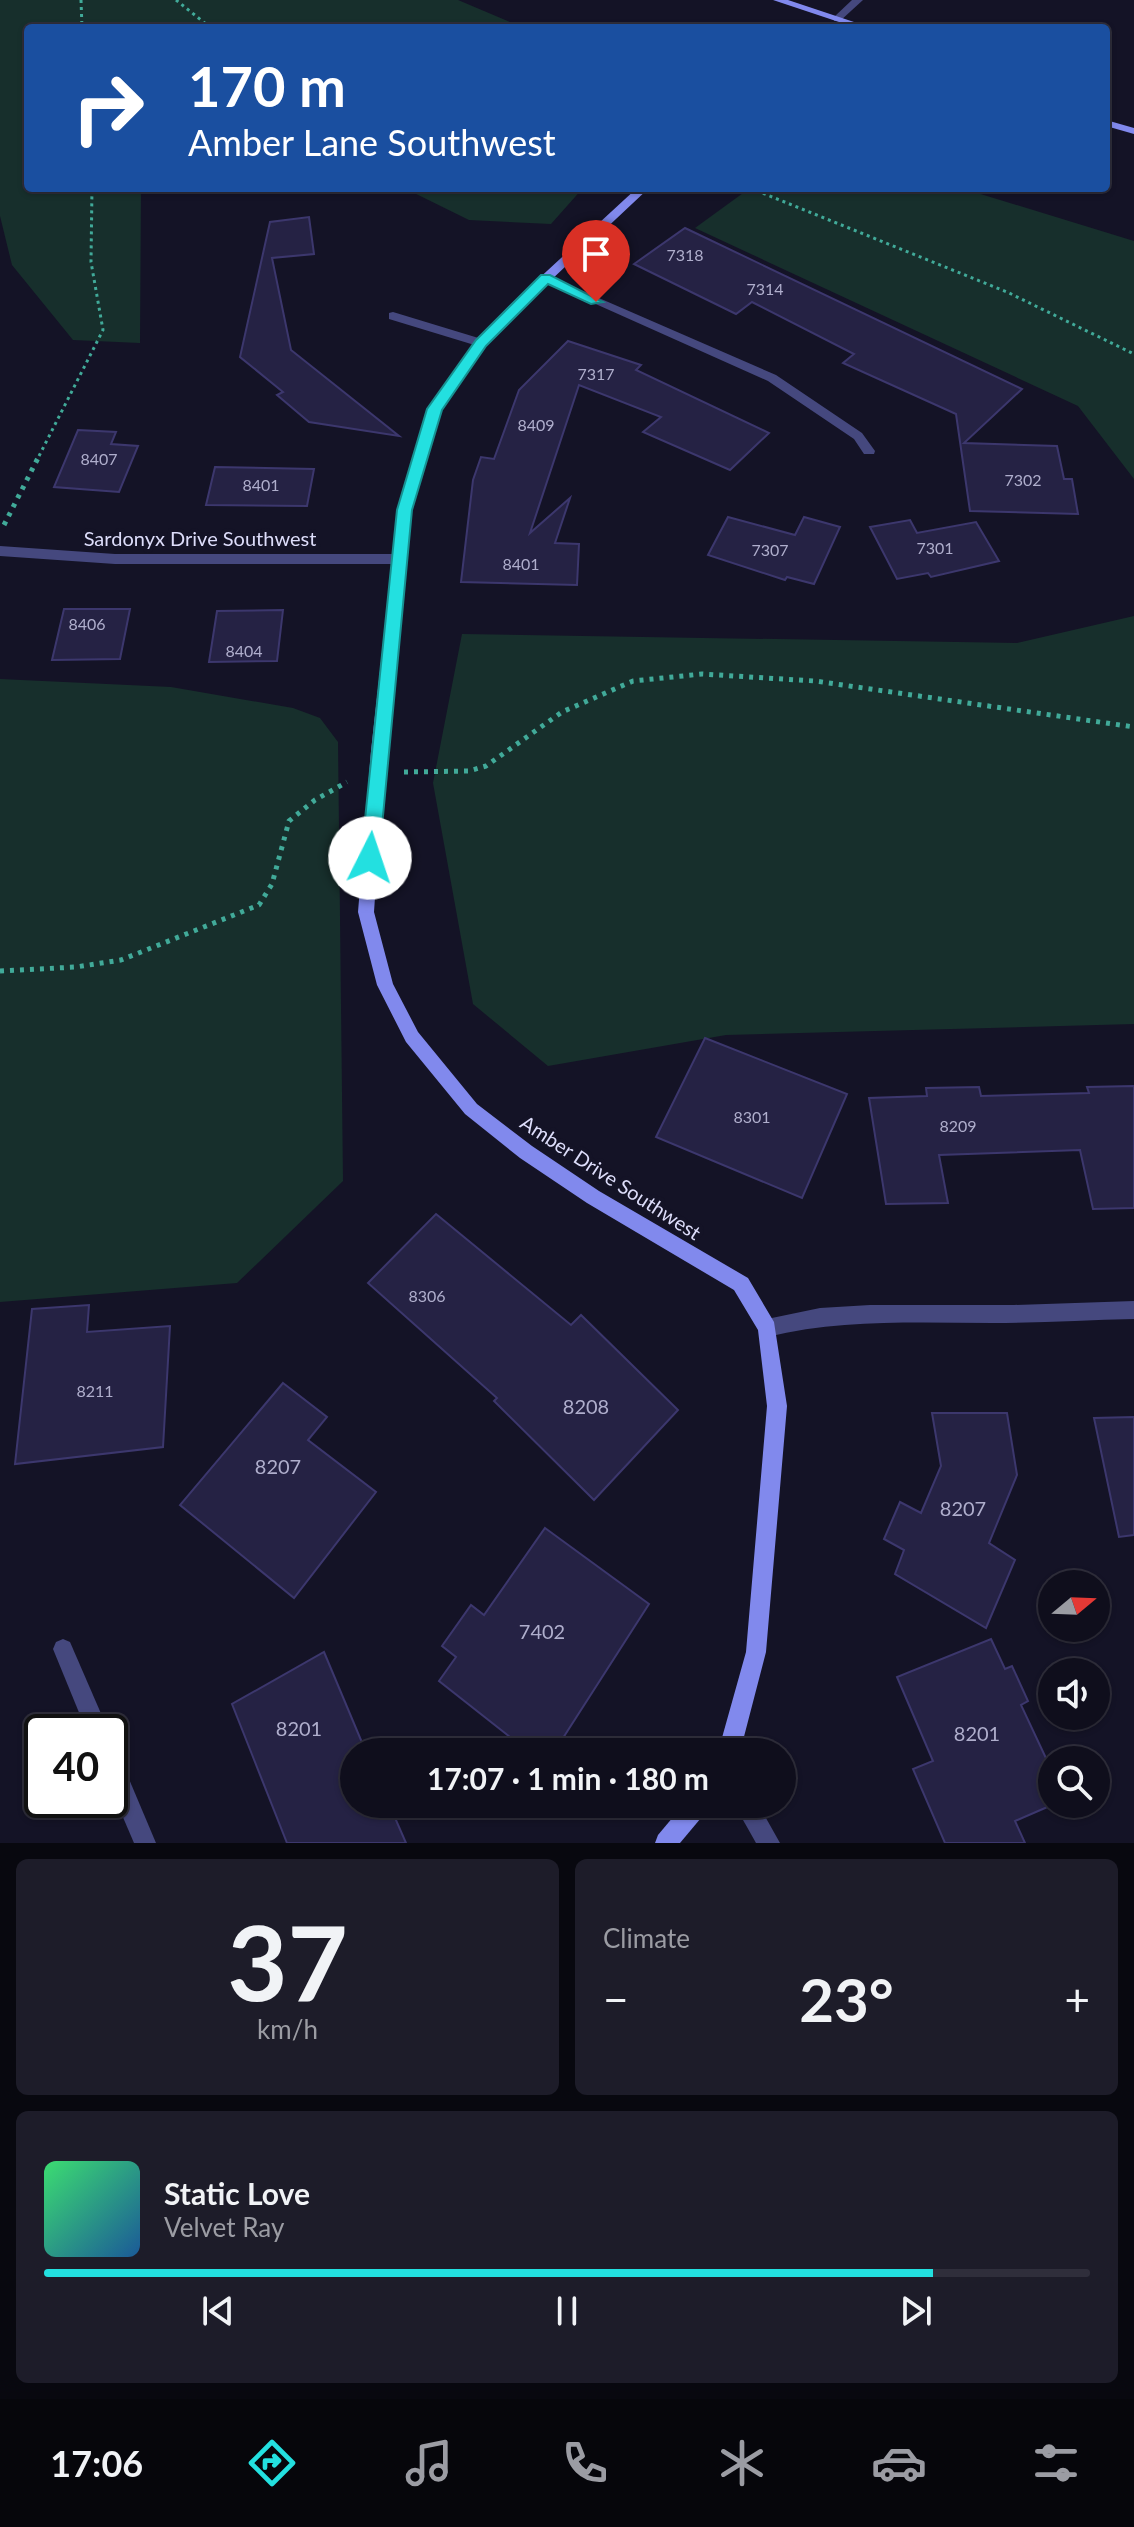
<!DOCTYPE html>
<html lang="en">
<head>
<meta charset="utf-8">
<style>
  :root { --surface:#0f0e1c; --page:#1d1c29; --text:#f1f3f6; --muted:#9b9ca3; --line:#2f2e3b; --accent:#23e0e0 }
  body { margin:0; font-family:Lato,sans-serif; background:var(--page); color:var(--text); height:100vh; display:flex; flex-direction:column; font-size:30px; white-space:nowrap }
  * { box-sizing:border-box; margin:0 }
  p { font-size:26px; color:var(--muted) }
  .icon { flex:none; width:44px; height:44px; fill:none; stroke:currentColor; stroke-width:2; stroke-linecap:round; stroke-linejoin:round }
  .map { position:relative; height:1843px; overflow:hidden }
  .sheet { display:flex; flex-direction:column; gap:16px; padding:16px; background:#08080f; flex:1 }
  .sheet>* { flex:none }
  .banner { position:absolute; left:24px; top:24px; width:1086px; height:168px; border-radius:8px; box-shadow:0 2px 6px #0004,0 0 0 2px var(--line); background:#1a4fa0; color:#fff; overflow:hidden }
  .needle { width:52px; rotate:71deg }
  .fabs { position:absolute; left:1038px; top:1570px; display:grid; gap:16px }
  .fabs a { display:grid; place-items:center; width:72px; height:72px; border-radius:50%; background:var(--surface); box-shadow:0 2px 6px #0004,0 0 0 2px var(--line); font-size:40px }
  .speed { position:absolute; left:24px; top:1714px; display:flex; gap:16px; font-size:40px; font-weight:700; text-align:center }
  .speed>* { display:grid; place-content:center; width:104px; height:104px; border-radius:50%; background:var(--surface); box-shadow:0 2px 6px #0004,0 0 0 2px var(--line); line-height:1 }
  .speed .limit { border:4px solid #111; border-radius:12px; background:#fff; color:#111 }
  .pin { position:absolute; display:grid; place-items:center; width:68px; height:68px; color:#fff; margin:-82px -34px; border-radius:50% 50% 50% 0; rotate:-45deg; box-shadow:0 0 8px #0007 }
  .pin .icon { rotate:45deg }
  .me { position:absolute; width:88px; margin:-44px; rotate:4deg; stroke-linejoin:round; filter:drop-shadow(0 0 6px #0008) }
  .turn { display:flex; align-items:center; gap:28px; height:168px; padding:0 32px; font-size:36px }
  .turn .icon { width:104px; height:104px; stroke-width:2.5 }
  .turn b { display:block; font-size:56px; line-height:68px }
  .big { font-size:60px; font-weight:700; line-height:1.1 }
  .sheet .tile { flex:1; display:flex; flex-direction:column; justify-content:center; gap:12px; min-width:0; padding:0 28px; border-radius:12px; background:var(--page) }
  .sheet .dial { align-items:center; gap:0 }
  .dial b { font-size:104px; line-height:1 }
  .song { display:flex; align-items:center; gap:24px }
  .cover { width:96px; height:96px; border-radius:12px; background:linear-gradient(135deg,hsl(140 70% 55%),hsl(210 70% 35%)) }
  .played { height:8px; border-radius:4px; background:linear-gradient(90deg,var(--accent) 85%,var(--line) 85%) }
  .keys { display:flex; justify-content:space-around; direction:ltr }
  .heat { display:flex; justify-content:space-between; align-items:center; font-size:44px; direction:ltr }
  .sheet .tiles { flex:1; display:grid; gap:16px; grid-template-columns:1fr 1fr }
  .tile:last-child { grid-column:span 2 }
  .trip { position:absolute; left:340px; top:1738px; width:456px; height:80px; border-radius:40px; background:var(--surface); box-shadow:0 2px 6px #0004,0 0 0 2px var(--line); font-weight:700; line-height:80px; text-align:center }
  .tabs { display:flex; height:128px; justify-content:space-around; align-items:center; background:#06060b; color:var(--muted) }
  .tabs .icon { width:56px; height:56px }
  .tabs .current { color:var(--accent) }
  .tabs b { font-size:36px; color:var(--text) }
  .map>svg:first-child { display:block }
  .green { fill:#172f2c }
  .building { fill:#252244; stroke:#3c376d; stroke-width:2 }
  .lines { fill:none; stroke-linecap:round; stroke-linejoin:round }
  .path-far1 { stroke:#41aa99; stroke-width:3; stroke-dasharray:3 4; stroke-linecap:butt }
  .path { stroke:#41aa99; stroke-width:5; stroke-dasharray:4 6; stroke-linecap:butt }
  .street { fill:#45487e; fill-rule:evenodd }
  .secondary { fill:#8189ed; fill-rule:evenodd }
  .route { fill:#23e0e0; stroke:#179292; stroke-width:2 }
  .labels { text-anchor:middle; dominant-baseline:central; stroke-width:8; stroke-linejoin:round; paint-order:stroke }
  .number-label { font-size:16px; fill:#afaecc }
  .street-label { font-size:20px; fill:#ddddfa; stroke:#141326 }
  .near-number-label { font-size:20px; fill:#afaecc }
</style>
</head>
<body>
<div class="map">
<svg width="1134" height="1843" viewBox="0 0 1134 1843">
  <rect width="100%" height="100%" fill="#141326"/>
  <!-- green -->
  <g class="green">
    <polygon points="0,0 458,0 524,28 28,28 28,188 141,188 140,343 73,340 12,265 0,216"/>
    <polygon points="404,188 583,188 551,224 469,220"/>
    <polygon points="750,188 961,188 1134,241 1134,479 1078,406 695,228"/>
    <polygon points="1134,616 1134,1024 726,1035 548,1066 473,1004 433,783 462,634 1017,643"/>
    <polygon points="0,679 171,687 293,708 320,718 338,742 343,1181 237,1283 0,1302"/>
  </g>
  <!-- building -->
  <g class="building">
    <polygon points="309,217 314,254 272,258 291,350 399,436 309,422 277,395 283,392 240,357 270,222"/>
    <polygon points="685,228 1022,389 964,443 1057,446 1064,479 1072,479 1078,514 970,511 956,414 843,363 854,354 752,302 736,314 634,264"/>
    <polygon points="568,341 641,365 636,370 769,433 730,470 643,432 661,417 579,385 530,533 570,498 555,543 579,544 577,585 461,582 473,480 481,457 494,459 519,390"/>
    <polygon points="78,430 116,432 111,444 138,446 119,492 54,487"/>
    <polygon points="215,467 314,469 307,506 206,505"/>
    <polygon points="728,517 795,535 804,517 840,527 814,584 787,577 785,580 708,555"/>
    <polygon points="910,520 917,533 976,522 999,561 931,577 928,573 897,579 870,527"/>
    <polygon points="64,609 130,609 120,659 52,660"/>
    <polygon points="283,610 277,661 209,662 217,611"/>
    <polygon points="705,1038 847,1094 802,1198 656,1137"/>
    <polygon points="1134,1086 1134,1208 1093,1209 1080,1150 939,1155 948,1203 886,1204 869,1098 927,1096 926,1088 979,1087 981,1096 1089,1093 1087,1087"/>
    <polygon points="436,1214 571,1325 581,1315 678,1410 594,1500 494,1401 497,1398 368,1283"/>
    <polygon points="89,1305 87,1332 170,1326 163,1447 15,1464 32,1309"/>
    <polygon points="283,1383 327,1417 308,1440 376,1492 294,1598 180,1505"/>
    <polygon points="932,1413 1007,1413 1017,1475 989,1543 1015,1560 986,1628 895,1574 904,1550 884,1539 900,1502 921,1513 941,1466"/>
    <polygon points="1134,1417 1134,1535 1119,1537 1094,1418"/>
    <polygon points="545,1528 649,1604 554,1752 529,1752 439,1681 456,1657 442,1646 471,1605 484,1615"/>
    <polygon points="991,1639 1005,1669 1012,1666 1028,1701 1021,1705 1052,1771 1052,1805 1015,1821 1025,1843 945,1843 913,1769 933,1761 897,1677"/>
    <polygon points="324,1652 366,1752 354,1752 354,1804 389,1804 406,1843 287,1843 232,1704"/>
  </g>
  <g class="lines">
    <!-- path-far1 -->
    <g class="path-far1">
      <polyline points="81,0 82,28"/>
      <polyline points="176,0 211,28"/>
      <polyline points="750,188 1007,292 1134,354"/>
      <polyline points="39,456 103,330 91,262 92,188"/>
    </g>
    <!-- path -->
    <g class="path">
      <polyline points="4,525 40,454"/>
      <polyline points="404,772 469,771 486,766 562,712 633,681 702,674 815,681 1134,727"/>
      <polyline points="0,971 76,967 121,960 259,905 272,884 289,821 315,800 347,782"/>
    </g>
    <!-- street -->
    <g class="street">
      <polygon points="852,0 863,0 840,21 834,21 834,17"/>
      <polygon points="546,275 776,375 862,433 875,451 874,454 864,454 854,439 768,381 542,280 542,276"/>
      <polygon points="393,312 485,340 487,343 481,347 389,319 389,313"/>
      <polygon points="0,546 115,554 400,554 407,559 400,564 115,564 0,556"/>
      <path d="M 1134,1301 L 1134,1319 C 1087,1320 1040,1323 993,1323 C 916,1323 842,1319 767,1337 L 760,1334 L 758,1328 L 760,1322 L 767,1319 L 820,1308 L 870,1305 L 1014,1305 Z"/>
      <polygon points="63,1639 70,1642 109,1732 87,1732 53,1649 56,1642"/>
      <polygon points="110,1750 118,1753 156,1843 134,1843 110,1787"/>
      <polygon points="734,1804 758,1804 780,1843 756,1843"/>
    </g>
    <!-- secondary -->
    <g class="secondary">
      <polygon points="773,0 788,0 872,28 857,28"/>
      <polygon points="1106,120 1134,128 1134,134 1106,126"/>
      <polygon points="637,188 649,188 517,312 485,346 441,409 412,510 385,751 374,912 393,984 418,1032 477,1104 532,1146 599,1191 748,1278 774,1322 787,1406 766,1652 740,1752 718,1752 746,1652 767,1406 758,1330 734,1290 587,1203 520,1158 465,1114 406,1042 377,985 358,912 371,751 398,510 429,409 477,340 509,306"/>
      <polygon points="684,1804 709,1804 706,1812 680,1843 655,1843 658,1835"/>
    </g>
  </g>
  <!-- route -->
  <polygon class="route" points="541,275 550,275 603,302 591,304 548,284 486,346 442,410 412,510 379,858 370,865 361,858 397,510 427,409 476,340"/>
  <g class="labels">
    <!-- number labels -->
    <g class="number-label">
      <text x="685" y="254">7318</text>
      <text x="765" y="288">7314</text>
      <text x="596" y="373">7317</text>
      <text x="536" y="424">8409</text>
      <text x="99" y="458">8407</text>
      <text x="1023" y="479">7302</text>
      <text x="261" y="484">8401</text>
      <text x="935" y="547">7301</text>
      <text x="770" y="549">7307</text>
      <text x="521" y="563">8401</text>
      <text x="87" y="623">8406</text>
      <text x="244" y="650">8404</text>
      <text x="752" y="1116">8301</text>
      <text x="958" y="1125">8209</text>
      <text x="427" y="1295">8306</text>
      <text x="95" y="1390">8211</text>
    </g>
    <!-- street labels -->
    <g class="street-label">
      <text x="200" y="538">Sardonyx Drive Southwest</text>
      <text transform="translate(611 1177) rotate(33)">Amber Drive Southwest</text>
    </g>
    <!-- near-number labels -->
    <g class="near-number-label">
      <text x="586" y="1406">8208</text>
      <text x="278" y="1466">8207</text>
      <text x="963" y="1508">8207</text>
      <text x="542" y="1631">7402</text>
      <text x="299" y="1728">8201</text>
      <text x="977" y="1733">8201</text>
    </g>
  </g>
</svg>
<div class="fabs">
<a><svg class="needle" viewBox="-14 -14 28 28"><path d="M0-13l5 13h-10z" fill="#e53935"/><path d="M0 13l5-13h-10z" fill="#9b9ca3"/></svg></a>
<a><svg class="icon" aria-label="sound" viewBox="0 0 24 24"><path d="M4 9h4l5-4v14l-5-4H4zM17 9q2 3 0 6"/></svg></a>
<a><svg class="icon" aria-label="search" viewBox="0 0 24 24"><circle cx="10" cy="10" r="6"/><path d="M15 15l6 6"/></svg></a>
</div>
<div class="speed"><div class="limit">40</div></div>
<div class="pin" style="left:596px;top:302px;background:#d93025"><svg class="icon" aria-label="arrive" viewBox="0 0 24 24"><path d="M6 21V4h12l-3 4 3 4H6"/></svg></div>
<svg class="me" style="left:370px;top:858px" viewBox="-20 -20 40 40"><circle r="19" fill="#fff"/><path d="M0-13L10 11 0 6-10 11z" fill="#23e0e0"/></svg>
<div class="trip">17:07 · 1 min · 180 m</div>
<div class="banner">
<div class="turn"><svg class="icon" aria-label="right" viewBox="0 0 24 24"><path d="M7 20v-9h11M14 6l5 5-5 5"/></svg><div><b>170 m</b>Amber Lane Southwest</div></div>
</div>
</div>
<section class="sheet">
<div class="tiles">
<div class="tile dial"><b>37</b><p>km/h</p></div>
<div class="tile"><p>Climate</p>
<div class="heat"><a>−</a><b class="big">23°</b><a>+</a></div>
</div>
<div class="tile">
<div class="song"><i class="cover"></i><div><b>Static Love</b><p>Velvet Ray</p></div></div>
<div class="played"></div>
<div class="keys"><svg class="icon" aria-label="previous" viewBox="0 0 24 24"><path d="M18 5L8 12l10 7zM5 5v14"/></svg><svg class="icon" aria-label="pause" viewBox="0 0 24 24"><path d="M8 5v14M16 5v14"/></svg><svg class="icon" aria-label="next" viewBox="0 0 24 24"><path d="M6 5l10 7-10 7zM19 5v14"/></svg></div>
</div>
</div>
</section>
<nav class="tabs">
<b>17:06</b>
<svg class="icon current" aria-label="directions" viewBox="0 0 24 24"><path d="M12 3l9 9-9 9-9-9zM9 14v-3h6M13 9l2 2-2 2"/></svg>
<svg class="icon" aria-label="music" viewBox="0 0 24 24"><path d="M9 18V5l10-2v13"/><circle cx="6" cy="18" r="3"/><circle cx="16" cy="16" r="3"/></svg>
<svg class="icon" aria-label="phone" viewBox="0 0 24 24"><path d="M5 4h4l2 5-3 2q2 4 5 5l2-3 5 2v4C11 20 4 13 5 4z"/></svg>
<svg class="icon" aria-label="climate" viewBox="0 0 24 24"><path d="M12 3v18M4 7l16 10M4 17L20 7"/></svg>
<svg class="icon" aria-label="car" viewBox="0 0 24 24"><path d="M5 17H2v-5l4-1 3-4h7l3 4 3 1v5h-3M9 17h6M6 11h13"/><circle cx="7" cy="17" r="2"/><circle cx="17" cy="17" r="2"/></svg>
<svg class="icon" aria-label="filters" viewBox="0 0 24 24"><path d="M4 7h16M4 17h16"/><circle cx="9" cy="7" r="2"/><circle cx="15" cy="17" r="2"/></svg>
</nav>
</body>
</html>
